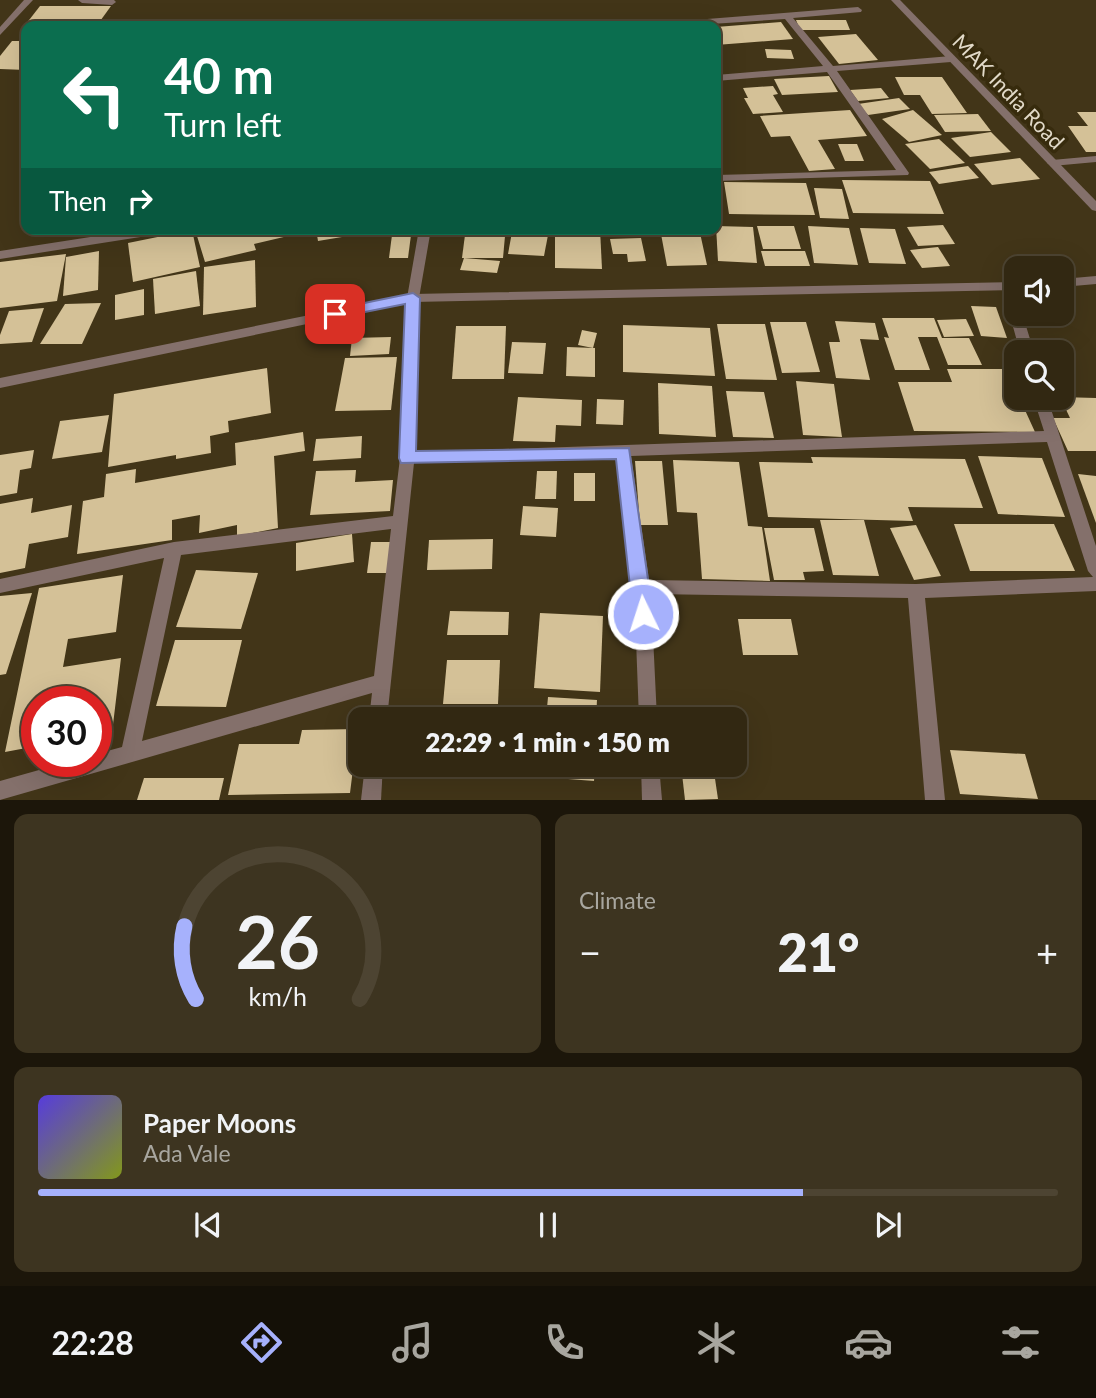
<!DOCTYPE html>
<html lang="en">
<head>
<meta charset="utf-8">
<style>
  :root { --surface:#322812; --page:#3d3420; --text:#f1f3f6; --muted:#a8a69f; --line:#4d4432; --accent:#a6b1fc }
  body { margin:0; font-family:Lato,sans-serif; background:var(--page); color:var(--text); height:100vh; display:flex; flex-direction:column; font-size:26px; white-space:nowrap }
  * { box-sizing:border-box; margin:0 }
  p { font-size:23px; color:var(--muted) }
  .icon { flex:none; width:38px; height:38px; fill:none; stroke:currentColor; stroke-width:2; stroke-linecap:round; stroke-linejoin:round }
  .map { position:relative; height:800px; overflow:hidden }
  .panel { display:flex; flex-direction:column; gap:14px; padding:14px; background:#1c160a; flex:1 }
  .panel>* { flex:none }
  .guide { position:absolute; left:21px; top:21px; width:700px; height:214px; border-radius:14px; box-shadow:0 7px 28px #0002,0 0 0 2px var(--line); background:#0b6e4f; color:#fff; overflow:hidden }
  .buttons { position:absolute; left:1004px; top:256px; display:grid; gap:14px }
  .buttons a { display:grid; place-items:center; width:70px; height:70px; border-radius:14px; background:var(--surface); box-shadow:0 7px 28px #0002,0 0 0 2px var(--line); font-size:35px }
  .speed { position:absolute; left:21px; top:686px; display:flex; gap:14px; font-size:35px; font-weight:700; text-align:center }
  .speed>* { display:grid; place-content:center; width:91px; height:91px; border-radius:50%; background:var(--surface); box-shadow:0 7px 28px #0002,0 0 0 2px var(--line); line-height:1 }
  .speed .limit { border:10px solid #d22; background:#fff; color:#111 }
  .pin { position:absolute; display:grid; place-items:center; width:60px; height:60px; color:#fff; margin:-30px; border-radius:14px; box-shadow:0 4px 10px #0006 }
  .me { position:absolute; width:77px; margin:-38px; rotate:356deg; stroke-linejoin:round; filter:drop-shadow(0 0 5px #0008) }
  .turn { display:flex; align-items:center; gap:24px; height:147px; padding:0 28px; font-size:32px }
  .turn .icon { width:91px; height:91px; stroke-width:2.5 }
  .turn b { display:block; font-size:49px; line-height:60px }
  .then { display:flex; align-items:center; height:66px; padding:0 28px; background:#0003; gap:14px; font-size:26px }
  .big { font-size:52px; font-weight:800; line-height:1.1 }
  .panel .widget { flex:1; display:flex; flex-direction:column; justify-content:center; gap:10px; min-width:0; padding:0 24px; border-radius:14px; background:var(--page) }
  .panel .dial { align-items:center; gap:0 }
  .dial svg { height:182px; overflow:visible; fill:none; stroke:var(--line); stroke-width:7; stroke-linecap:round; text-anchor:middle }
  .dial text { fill:var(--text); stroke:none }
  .song { display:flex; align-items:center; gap:21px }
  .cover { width:84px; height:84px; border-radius:10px; background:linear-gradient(135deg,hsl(250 70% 55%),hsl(70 70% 35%)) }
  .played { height:7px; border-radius:4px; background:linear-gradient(90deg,var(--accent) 75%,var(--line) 75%) }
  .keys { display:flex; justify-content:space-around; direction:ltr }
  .heat { display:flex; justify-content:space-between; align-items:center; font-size:38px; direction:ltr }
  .panel .tiles { flex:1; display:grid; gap:14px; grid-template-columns:1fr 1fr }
  .widget:last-child { grid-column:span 2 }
  .trip { position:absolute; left:348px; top:707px; width:399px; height:70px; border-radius:14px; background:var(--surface); box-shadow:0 7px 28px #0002,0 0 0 2px var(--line); font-weight:800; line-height:70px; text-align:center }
  .tabs { display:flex; height:112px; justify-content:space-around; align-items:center; background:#141007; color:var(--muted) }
  .tabs .icon { width:49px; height:49px }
  .tabs .on { color:var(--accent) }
  .tabs b { font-size:32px; color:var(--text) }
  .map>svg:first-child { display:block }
  .building { fill:#d4c197 }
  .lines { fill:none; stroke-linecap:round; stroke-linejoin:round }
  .minor { fill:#84706b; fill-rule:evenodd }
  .tertiary { fill:#84706b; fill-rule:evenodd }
  .route { fill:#a6b1fc; stroke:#6c73a4; stroke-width:2 }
  .labels { text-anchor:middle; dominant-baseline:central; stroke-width:7; stroke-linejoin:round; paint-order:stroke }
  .far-street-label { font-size:21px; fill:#e2dac9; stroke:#372b0d }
</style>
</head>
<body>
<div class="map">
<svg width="1096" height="800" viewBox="0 0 1096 800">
  <rect width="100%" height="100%" fill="#423518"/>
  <!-- building -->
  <g class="building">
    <polygon points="40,6 111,6 98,24 26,24"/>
    <polygon points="796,20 846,20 850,30 800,30"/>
    <polygon points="781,22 793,39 716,45 716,27"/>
    <polygon points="856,34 878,60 839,64 818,37"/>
    <polygon points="12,41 26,41 26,70 0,69 0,56"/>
    <polygon points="765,49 791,50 794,59 767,58"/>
    <polygon points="829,76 838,92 782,95 774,79"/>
    <polygon points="895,77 942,77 967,113 932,114 920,95 904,95"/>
    <polygon points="773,86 778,94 773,95 783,112 753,114 744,98 748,98 743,88"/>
    <polygon points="881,88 889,98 858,101 850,90"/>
    <polygon points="899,98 910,109 868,115 858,104"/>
    <polygon points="850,110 867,136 818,140 835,169 809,171 790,136 771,137 760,116"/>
    <polygon points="913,110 942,135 909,142 882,119"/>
    <polygon points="1077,112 1096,112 1096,152 1086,152 1068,126 1088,126"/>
    <polygon points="978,114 991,131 945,132 934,115"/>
    <polygon points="991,132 1011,152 970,157 951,138"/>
    <polygon points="939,139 965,163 930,169 905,144"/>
    <polygon points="838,144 857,144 864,161 845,161"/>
    <polygon points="1020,158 1040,179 992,185 974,164"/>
    <polygon points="968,166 979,178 939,184 929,172"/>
    <polygon points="842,180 930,181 944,214 853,213"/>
    <polygon points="724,182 806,183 815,215 729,214"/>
    <polygon points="814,188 842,189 849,219 820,218"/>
    <polygon points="943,225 955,244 918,246 907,227"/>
    <polygon points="716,226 753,227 757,263 718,261"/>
    <polygon points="757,226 794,226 801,249 763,249"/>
    <polygon points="808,226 849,228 858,265 814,263"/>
    <polygon points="860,228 895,229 906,264 869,263"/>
    <polygon points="224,229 285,229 288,236 254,244 256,250 205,262 197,236"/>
    <polygon points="316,229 378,229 378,231 318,241"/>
    <polygon points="555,229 600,229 602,269 555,268"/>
    <polygon points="192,230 200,267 133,282 128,243"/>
    <polygon points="512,232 548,235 544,256 508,254"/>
    <polygon points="700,233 707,265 667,266 661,234"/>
    <polygon points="392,235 411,235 408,258 389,258"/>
    <polygon points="465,235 505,236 503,258 462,258"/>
    <polygon points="641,238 646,261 628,262 627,254 613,254 610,239"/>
    <polygon points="938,247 950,266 922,268 910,250"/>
    <polygon points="99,251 98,290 63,296 66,257"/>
    <polygon points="761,251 805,251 810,266 765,266"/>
    <polygon points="66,254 57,301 0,308 0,262"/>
    <polygon points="464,258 500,261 497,273 460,270"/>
    <polygon points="255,260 256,307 203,315 204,267"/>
    <polygon points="196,271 200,306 155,314 153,279"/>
    <polygon points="144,289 144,315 115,320 115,295"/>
    <polygon points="101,303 82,344 40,344 65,304"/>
    <polygon points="971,306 996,307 1007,338 981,336"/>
    <polygon points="44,308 32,342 0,344 0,335 9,311"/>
    <polygon points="882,318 934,318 942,338 969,338 982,365 948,365 937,337 918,337 930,370 895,370 884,337 889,338"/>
    <polygon points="966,319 974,336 944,337 937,320"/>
    <polygon points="835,321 875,323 879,340 860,339 870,380 836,378 829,342 840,342"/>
    <polygon points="770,322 806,322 820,372 782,373"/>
    <polygon points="717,324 765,324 777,380 726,379"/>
    <polygon points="623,325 710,328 715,376 623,372"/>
    <polygon points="456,326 506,326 504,379 452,379"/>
    <polygon points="582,330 597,333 593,348 578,345"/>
    <polygon points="391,337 389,354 350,356 352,338"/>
    <polygon points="512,342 546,343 543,374 508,373"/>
    <polygon points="567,347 595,348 595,377 566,376"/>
    <polygon points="397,357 391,410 335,411 345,358"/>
    <polygon points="267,368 271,413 228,421 229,432 210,436 211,453 176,459 176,455 108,467 114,394"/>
    <polygon points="947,369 1007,369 1017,397 1019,397 1035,432 914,431 898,382 952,382"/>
    <polygon points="796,381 834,384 842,437 803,435"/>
    <polygon points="658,383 712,386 716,437 659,434"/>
    <polygon points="726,391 764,392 774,438 733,437"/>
    <polygon points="518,397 582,400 581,426 556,425 555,442 513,441"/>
    <polygon points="1060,397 1096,398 1096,451 1068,451 1053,418 1070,418"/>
    <polygon points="597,399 624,400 623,425 596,424"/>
    <polygon points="109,415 102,452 52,459 60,421"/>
    <polygon points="303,432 305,451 274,456 278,528 237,536 237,525 199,533 200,515 172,520 172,540 77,554 83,501 104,497 106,474 136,469 135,483 236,465 235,443"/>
    <polygon points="362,436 361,458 313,461 316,439"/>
    <polygon points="34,450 31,468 20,470 17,493 0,496 0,455"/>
    <polygon points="978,456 1042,458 1065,517 998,514"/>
    <polygon points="811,457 965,459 983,508 908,507 913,521 768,517 759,462 813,463"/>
    <polygon points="673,460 739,462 748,526 762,527 770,581 702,579 697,513 677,512"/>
    <polygon points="635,461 662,461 668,525 640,525"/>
    <polygon points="356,470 355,482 393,480 390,511 310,515 316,471"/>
    <polygon points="537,471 557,471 556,499 535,499"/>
    <rect x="574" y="473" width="21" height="28"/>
    <polygon points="1078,474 1096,476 1096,523"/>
    <polygon points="33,498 31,513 72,505 68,537 29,544 25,568 0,573 0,504"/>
    <polygon points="523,506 558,508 556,537 520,535"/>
    <polygon points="820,520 864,520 879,576 833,575"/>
    <polygon points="954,524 1054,524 1075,571 970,571"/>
    <polygon points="916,525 941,576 914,580 890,528"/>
    <polygon points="764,528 814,528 824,571 803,572 805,580 774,580"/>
    <polygon points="352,534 354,562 296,571 296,543"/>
    <polygon points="493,539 492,569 427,570 429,540"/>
    <polygon points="371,542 395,542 391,573 367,573"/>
    <polygon points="196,570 258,573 241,629 176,627"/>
    <polygon points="123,575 116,632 68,639 63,667 121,658 112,733 96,736 96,702 37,702 37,746 5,752 39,588"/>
    <polygon points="32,593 6,674 0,675 0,596"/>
    <polygon points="450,611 509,612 508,635 447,635"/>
    <polygon points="540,613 603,616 600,692 534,688"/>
    <polygon points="738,619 791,619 798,655 743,655"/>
    <polygon points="175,640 242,640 226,707 156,706"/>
    <polygon points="447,660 500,660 498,704 443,704"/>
    <polygon points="548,697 597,700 596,719 546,719"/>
    <polygon points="405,708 528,708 528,719 403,719"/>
    <polygon points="358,729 350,793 228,795 239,744 299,744 302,730"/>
    <polygon points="950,750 1025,754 1038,799 960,794"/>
    <polygon points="445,765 527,765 527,779 444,779"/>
    <polygon points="543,765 595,765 594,781 542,777"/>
    <polygon points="681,765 713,765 718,799 685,800"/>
    <polygon points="144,778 224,778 219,800 137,800"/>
  </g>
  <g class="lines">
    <!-- minor -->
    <g class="minor">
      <polygon points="24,0 33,0 0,35 0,27"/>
      <polygon points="78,0 114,0 116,2 112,5 82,3"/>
      <polygon points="858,7 862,10 861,12 793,18 833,66 951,56 956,59 951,62 837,71 909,173 908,175 716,181 716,175 896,170 827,72 716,81 716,75 823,66 785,19 681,26 643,26 644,24"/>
      <polygon points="1096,156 1096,162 1052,166 1047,163 1052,160"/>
      <polygon points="142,229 172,229 166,233 0,259 0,251"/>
      <path d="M 419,229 L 431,229 L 419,298 L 415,452 L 1044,431 L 1033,397 L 1047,397 L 1096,546 L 1096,591 L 925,598 L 945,800 L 925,800 L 908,598 L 651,594 L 657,719 L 639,719 L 634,587 L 616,456 L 414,463 L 387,719 L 369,719 L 372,693 L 0,800 L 0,781 L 71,761 L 96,761 L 96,754 L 122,747 L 164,558 L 0,593 L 0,579 L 174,542 L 393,516 L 400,458 L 407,298 ZM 1047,442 L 1088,571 L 1093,577 L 916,584 L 649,580 L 631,456 ZM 391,529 L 374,676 L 142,741 L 181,555 Z"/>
      <polygon points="1008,283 1014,287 1017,313 1022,313 1034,352 1020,352 1002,287"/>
      <polygon points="365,765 383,765 381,800 361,800"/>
      <polygon points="641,765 659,765 662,800 642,800"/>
    </g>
    <!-- tertiary -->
    <g class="tertiary">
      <polygon points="891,0 900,0 1096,201 1096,211 1092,210"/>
      <polygon points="1096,276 1096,284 1062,287 1062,279"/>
      <polygon points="1017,282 1017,290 413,302 0,388 0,378 413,294"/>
    </g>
  </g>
  <!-- route -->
  <polygon class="route" points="413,293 420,298 416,451 629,448 653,614 650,620 643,622 636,620 633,614 616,459 401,463 399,458 405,304 335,318 328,314 335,309"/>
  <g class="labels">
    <!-- far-street labels -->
    <g class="far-street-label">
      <text transform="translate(1009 91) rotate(46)">MAK India Road</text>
    </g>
  </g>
</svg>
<div class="buttons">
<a><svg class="icon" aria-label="sound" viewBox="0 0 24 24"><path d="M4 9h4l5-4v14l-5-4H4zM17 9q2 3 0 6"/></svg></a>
<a><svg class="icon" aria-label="search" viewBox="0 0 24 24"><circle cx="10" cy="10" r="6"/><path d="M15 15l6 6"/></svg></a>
</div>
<div class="speed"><div class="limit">30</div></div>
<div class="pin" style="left:335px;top:314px;background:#d93025"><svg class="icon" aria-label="arrive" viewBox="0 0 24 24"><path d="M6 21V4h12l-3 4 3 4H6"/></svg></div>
<svg class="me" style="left:643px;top:614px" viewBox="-20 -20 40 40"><circle r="17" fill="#a6b1fc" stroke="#fff" stroke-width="3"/><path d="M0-11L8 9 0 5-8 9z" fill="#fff"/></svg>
<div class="trip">22:29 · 1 min · 150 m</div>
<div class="guide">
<div class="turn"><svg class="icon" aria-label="left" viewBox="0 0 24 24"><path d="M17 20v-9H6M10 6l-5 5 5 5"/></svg><div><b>40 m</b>Turn left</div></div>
<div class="then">Then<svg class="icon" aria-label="right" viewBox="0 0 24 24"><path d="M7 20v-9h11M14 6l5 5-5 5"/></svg></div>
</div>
</div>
<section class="panel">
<div class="tiles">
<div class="widget dial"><svg viewBox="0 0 100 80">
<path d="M14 69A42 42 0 1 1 86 69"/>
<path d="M14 69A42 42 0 0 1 9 37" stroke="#a6b1fc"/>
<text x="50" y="56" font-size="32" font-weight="700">26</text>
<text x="50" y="72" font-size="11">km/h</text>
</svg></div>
<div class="widget"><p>Climate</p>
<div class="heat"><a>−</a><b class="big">21°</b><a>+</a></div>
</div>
<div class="widget">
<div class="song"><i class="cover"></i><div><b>Paper Moons</b><p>Ada Vale</p></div></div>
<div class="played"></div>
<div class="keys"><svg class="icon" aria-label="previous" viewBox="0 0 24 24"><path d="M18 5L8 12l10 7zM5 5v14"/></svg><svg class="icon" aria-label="pause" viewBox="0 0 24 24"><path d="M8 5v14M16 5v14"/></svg><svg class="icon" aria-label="next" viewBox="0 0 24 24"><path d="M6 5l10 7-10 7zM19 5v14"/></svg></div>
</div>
</div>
</section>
<nav class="tabs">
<b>22:28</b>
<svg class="icon on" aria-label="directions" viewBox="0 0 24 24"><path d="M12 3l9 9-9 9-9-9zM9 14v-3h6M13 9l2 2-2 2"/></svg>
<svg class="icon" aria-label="music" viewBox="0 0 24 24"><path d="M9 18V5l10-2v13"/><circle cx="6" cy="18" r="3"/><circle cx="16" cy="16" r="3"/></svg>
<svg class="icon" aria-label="phone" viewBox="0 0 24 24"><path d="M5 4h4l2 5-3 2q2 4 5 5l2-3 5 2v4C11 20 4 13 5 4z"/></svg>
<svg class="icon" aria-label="climate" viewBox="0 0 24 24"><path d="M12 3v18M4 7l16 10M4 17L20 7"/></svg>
<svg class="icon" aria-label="car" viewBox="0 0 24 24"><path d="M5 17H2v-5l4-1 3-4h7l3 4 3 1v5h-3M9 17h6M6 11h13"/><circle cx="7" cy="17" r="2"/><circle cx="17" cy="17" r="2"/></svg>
<svg class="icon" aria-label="filters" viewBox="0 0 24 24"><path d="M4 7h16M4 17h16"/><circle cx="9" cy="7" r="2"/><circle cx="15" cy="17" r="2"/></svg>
</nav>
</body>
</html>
